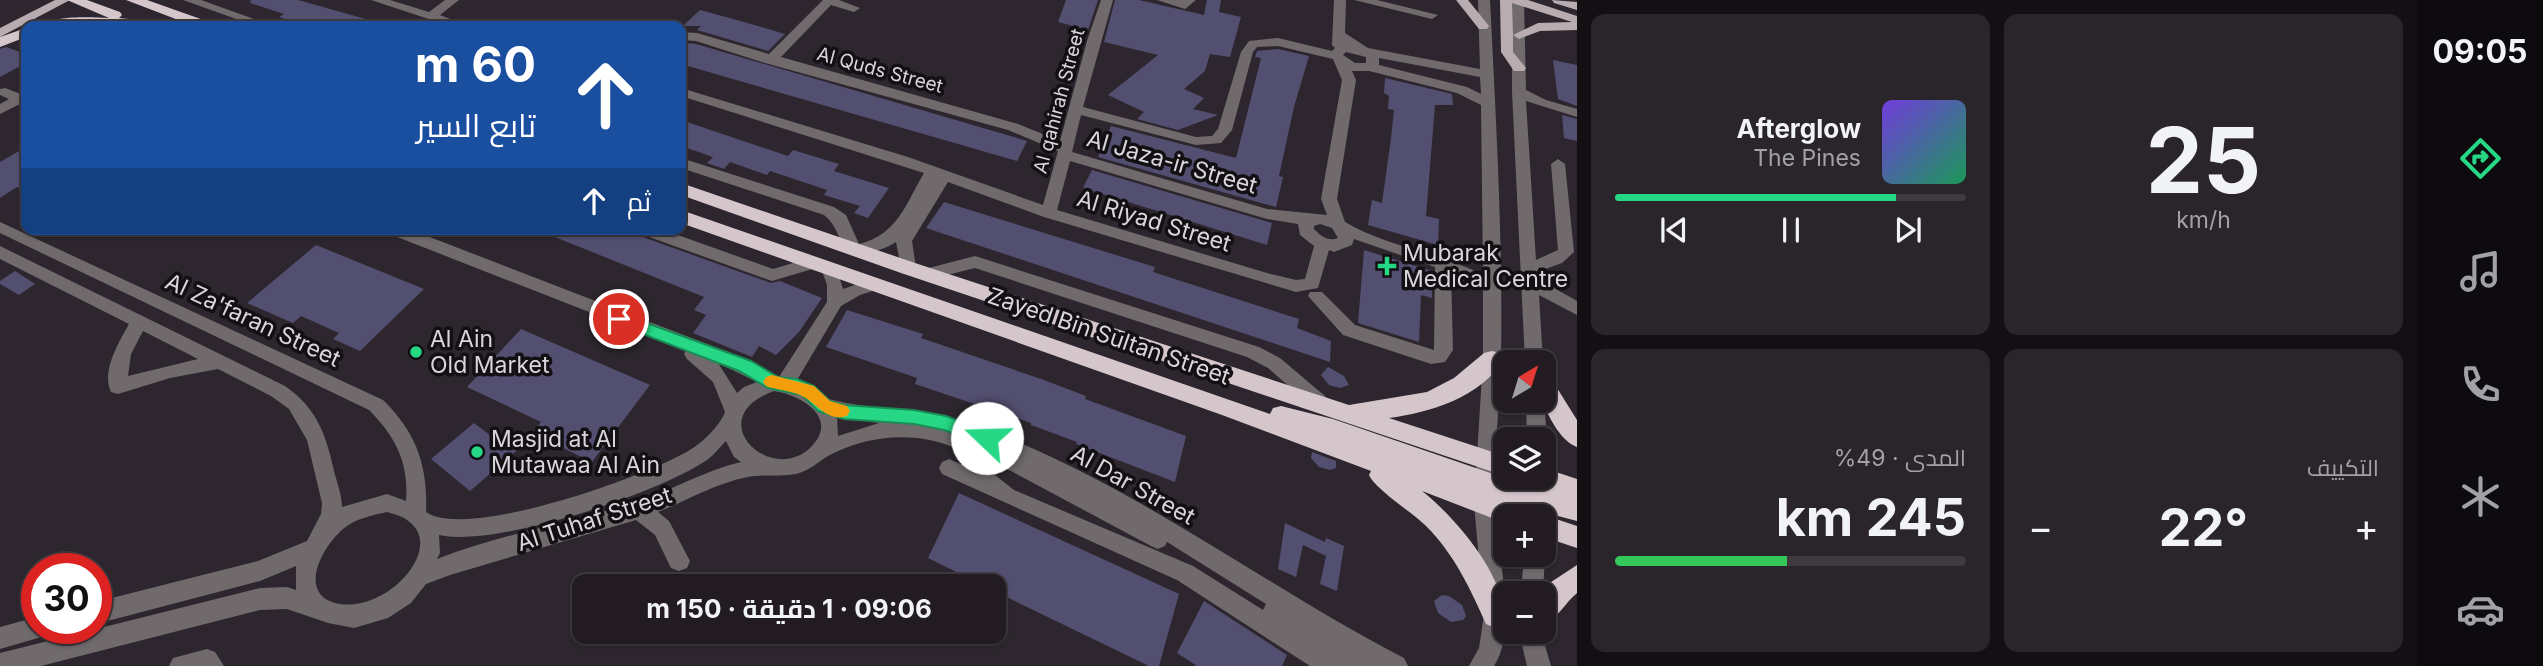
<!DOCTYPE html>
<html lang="ar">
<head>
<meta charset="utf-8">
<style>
  :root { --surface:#221c22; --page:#2a252a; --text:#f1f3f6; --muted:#a2a1a5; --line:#3f3a40; --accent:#26d886 }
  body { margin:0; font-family:Inter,Cairo,sans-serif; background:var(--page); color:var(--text); direction:rtl; height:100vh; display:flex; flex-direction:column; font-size:26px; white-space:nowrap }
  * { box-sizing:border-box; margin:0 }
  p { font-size:23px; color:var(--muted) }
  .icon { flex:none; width:38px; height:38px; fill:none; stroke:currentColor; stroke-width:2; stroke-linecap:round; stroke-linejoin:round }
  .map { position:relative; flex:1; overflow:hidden; direction:ltr }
  .drawer { display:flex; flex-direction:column; gap:14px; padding:14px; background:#130f13; width:840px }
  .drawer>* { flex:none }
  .hud { position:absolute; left:21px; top:21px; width:665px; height:214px; border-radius:14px; box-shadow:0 2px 5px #0004,0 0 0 2px var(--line); direction:rtl; background:#1a4fa0; color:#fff; overflow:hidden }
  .needle { width:46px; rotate:38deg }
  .controls { position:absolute; left:1493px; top:350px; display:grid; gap:14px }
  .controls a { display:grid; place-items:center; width:63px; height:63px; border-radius:14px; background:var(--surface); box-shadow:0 2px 5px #0004,0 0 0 2px var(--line); font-size:35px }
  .speed { position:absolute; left:21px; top:553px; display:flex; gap:14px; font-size:35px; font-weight:700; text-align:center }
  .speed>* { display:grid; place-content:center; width:91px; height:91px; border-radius:50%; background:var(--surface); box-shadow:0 2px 5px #0004,0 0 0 2px var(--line); line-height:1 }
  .speed .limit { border:10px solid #d22; background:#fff; color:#111 }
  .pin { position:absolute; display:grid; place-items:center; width:60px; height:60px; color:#fff; margin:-30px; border:4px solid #fff; border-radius:50%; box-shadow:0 2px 7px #0007 }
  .me { position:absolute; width:77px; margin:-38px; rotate:291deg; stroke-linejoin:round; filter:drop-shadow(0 0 5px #0008) }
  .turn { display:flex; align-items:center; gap:24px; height:147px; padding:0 35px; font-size:32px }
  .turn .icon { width:91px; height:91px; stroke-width:2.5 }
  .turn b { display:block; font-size:49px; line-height:60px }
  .then { display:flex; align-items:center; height:66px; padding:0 35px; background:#0003; gap:14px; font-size:26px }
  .big { font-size:52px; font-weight:700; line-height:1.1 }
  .drawer .card { flex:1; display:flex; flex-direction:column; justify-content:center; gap:10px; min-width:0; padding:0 24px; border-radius:14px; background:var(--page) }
  .drawer .dial { align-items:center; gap:0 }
  .dial b { font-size:91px; line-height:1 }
  .song { display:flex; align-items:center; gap:21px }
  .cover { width:84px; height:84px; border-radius:10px; background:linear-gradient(135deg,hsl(260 70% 55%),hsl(150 70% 35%)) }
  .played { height:7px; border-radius:4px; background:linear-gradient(90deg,var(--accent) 80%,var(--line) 80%) }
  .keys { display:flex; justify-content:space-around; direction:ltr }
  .heat { display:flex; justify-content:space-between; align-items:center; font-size:38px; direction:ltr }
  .charge { height:10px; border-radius:5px; background:linear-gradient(90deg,#34c759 49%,var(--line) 0) }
  .drawer .tiles { flex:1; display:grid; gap:14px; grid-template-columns:repeat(2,1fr) }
  .trip { position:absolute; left:572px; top:574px; width:434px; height:70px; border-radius:14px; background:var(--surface); box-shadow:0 2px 5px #0004,0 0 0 2px var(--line); font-weight:700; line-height:70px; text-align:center; direction:rtl }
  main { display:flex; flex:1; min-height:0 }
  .menu { display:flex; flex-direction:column; width:126px; justify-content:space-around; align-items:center; background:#0e0b0e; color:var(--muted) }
  .menu .icon { width:49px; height:49px }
  .menu .on { color:var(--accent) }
  .menu b { font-size:32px; color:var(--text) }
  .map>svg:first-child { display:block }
  .building { fill:#534f70 }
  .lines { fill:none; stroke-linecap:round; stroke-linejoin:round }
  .minor { fill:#706a6c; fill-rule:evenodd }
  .major { fill:#b9acb0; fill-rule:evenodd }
  .highway { fill:#d5c6cb; fill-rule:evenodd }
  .route { fill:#26d886; stroke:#198c57; stroke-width:2 }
  .slow { fill:#f59e0b }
  .poi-dot { fill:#26d886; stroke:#131014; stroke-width:2.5 }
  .labels { text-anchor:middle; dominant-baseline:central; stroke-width:7; stroke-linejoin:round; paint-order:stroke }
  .far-street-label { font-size:19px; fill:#dad5db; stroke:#131014 }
  .street-label { font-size:23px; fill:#dad5db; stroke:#131014 }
  .poi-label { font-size:23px; fill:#dad5db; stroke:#131014; text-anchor:start }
</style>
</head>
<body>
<main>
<nav class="menu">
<b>09:05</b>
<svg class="icon on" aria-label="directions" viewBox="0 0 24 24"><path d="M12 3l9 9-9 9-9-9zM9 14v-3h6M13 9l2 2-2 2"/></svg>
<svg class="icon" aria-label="music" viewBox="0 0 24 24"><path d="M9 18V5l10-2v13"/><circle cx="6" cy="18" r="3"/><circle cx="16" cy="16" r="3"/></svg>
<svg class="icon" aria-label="phone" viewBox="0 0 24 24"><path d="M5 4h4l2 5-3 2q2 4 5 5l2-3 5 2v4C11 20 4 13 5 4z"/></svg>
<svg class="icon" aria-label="climate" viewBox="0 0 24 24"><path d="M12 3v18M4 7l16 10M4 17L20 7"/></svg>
<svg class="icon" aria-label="car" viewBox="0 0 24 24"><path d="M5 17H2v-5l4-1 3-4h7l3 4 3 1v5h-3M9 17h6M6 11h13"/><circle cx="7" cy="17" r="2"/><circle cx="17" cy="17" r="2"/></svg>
</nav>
<section class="drawer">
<div class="tiles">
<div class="card dial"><b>25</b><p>km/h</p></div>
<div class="card">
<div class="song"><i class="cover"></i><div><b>Afterglow</b><p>The Pines</p></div></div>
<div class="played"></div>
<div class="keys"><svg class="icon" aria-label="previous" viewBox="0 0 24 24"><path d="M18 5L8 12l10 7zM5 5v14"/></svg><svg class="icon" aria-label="pause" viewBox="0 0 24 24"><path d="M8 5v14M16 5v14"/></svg><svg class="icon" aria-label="next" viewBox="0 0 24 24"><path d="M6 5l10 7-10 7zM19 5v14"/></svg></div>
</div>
<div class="card"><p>التكييف</p>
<div class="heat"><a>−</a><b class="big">22°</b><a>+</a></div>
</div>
<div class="card"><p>المدى · 49%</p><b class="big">245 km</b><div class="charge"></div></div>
</div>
</section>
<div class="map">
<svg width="1577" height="666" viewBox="0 0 1577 666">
  <rect width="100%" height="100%" fill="#2d262e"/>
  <!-- building -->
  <g class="building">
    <polygon points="251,0 298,0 380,23 380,26 307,26 279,17 284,14 250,3"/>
    <polygon points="1066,0 1098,0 1088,30 1058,22"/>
    <polygon points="1115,0 1139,0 1204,15 1207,0 1221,0 1219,12 1241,17 1230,57 1210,54 1205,71 1184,89 1204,98 1193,109 1218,115 1178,130 1137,119 1144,112 1108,95 1158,55 1104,42"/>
    <polygon points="700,10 744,22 785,34 768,51 697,30 701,26 683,26"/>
    <polygon points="685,43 696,44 1027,141 1017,161 681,64 681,47"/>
    <polygon points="6,47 26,54 26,63 0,77 0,49"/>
    <polygon points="1278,49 1309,56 1294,107 1279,176 1283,177 1276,207 1098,157 1111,126 1236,158 1261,58 1255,57 1257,51"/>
    <polygon points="1553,60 1577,65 1577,106 1558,99"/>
    <polygon points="1385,78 1452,94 1453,105 1435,105 1426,216 1439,219 1438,245 1368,225 1372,200 1382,203 1391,138 1394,110 1388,109 1389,96 1384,93"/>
    <polygon points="1562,115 1577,119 1577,141 1564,138"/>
    <polygon points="681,120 788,156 793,150 839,164 834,171 889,188 868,218 854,213 860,206 824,195 827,190 770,171 767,175 730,162 724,169 707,163 713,157 681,146"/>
    <polygon points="26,147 26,191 17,187 0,198 0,162"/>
    <polygon points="1092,170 1272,223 1267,245 1083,188"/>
    <polygon points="944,202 1155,267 1153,272 1299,319 1297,328 1331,341 1330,362 926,228"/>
    <polygon points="535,229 634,229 637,235 771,283 780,281 822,298 799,332 776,355 759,346 752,357 693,333 706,315 694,310 704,297"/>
    <polygon points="316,245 424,289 360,351 333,339 339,333 301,316 293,323 247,303"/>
    <polygon points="1364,250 1432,271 1432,298 1421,295 1419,342 1358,323"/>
    <polygon points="15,271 35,284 19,295 0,284 0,281"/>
    <polygon points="847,310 923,334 921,338 1044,380 1086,396 1085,399 1186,436 1175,482 1076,444 1077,442 1031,425 1031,423 915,384 917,378 826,347"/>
    <polygon points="521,329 650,385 592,462 532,433 541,422 467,387"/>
    <polygon points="1328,367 1344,376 1349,385 1340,388 1329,385 1321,375"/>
    <polygon points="474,423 495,439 503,432 522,446 470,491 431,459"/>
    <polygon points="1312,452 1336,461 1336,468 1330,470 1319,467 1311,458"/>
    <polygon points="959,493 1179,594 1159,666 1149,666 994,591 994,586 985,586 928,558"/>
    <polygon points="1285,523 1325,542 1326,538 1344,546 1337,591 1320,584 1326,556 1303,545 1296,577 1278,569"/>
    <polygon points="1442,595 1449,596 1462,605 1466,616 1463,620 1451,622 1438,613 1434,601"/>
    <polygon points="1204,601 1287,655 1282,666 1197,666 1177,653"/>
  </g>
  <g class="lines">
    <!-- minor -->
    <g class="minor">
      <polygon points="183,0 201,0 273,26 256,26"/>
      <polygon points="371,0 390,0 429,12 445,0 459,0 440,15 468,26 450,26"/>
      <path d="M 823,0 L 839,0 L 860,8 L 854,12 L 831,5 L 781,57 L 1018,124 L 1060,141 L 1087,41 L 1101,0 L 1113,0 L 1083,107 L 1196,137 L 1212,136 L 1218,129 L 1241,52 L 1249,41 L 1278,38 L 1332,51 L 1335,48 L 1332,45 L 1334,0 L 1346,0 L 1345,33 L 1368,48 L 1480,69 L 1478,0 L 1490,0 C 1496,120 1503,241 1501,360 C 1500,408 1493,456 1494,504 C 1495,550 1520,625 1494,666 L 1469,666 L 1479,648 L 1484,615 L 1474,504 L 1483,359 L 1483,291 L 1451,274 L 1453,350 L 1445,362 L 1431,364 L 1343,335 L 1308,296 L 1310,292 L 1322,292 L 1355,325 L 1434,350 L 1435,267 L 1432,266 L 1354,239 L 1352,245 L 1334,252 L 1329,250 L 1318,288 L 1296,292 L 1044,217 L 948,182 L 912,241 L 916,268 L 914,272 L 902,272 L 896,242 C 887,248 880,250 870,252 C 836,261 845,231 824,215 L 681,168 L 681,158 L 834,207 L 846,215 L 859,244 C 898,234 905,205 924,173 L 681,96 L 681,88 L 908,157 L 1043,205 L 1058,151 L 1008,130 L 765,63 L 696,41 L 681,40 L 681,32 L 697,33 L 769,54 ZM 1278,46 L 1333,59 L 1342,80 L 1321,199 L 1327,215 L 1267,209 L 1072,152 L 1081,115 L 1196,145 L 1221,143 L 1232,130 L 1253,52 L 1257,47 ZM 1346,52 L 1366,57 L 1366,63 L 1355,63 L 1343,55 ZM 1379,58 L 1480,77 L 1481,94 L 1467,87 L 1379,65 ZM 1352,71 L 1369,71 L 1457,93 L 1481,105 L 1483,275 C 1439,252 1387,247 1345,222 L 1337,199 L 1356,80 ZM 1070,161 L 1267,219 L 1298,224 L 1300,235 L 1314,246 L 1305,279 L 1296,280 L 1267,273 L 1057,210 ZM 1320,224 L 1332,228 L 1338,238 C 1328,242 1321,236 1314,229 L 1314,226 Z"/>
      <polygon points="1157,0 1196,0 1185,9"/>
      <polygon points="1354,0 1377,0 1438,15 1432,19"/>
      <polygon points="1512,0 1524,0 1526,90 1546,100 1577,109 1577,117 1526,101 1536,260 1558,250 1551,164 1558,159 1565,164 1574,252 1562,263 1537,272 1538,279 1577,301 1577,315 1539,295 1543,362 1525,362 1512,92"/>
      <polygon points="5,88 26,96 26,105 20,104 0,114 0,104 9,99 0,95 0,89"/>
      <path d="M 0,222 L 383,400 C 416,432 428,465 426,512 C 467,541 652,475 693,448 C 704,441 720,425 725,412 L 713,382 L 687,359 L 684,354 L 686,350 L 387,233 L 385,229 L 409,229 L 751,361 L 779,377 L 827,302 L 827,285 L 821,268 L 823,264 L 835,264 L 843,289 L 876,278 L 884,284 L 882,288 L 860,295 L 841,306 L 797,380 L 817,389 L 828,399 C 876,411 926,409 974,425 C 1129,480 1259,583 1404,658 L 1408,666 L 1310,666 L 1177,580 L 942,474 L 939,468 L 942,462 L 949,459 L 965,466 L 953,447 C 914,431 866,435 828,456 C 818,462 809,471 796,474 C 780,477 764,474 748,477 C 716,483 688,500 658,512 L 669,521 L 690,561 L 687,568 L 679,571 L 671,568 L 655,535 L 636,520 L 450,575 L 426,584 L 411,603 L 388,618 L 354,628 L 328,623 L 287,609 L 260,610 L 41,666 L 0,666 L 0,653 L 260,588 L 287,587 L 296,590 L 296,566 L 260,581 L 96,624 L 96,602 L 258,561 L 307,541 L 321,514 L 322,503 L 307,440 L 289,409 L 271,396 L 218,369 L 170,378 L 118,394 L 111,392 C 101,371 119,342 129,324 L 0,259 L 0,246 L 285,386 C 319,410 326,436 335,475 C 338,485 342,497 342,507 L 387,494 L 406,501 C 409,463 396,437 369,410 L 0,233 ZM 143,331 L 198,359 L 128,376 L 131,354 ZM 718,363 L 757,382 L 744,387 L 737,393 ZM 774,391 C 801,395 840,418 811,447 C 771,487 699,418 774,391 ZM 837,417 L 879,423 L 838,436 ZM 726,441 L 734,457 L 741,462 C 703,471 671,491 635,502 C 569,523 501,534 437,559 L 440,553 L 439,535 C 495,548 659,493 707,460 C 714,455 720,447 726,441 ZM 982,459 L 1011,471 L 1151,546 L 1158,549 L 1165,546 L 1167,542 L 1266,604 L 1263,610 L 1193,566 L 1014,490 L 990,471 ZM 387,512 C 393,514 402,516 407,520 C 448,547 385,616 335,603 C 295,592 326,540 347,526 C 359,518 373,515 387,512 Z"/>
      <polygon points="636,229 661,229 773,269 813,257 821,263 819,267 772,281 638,233"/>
      <polygon points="975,256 1259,347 1280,358 1332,402 1334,407 1332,412 1325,415 1318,412 1268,368 1247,357 975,268 927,280 919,274 921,270"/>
      <polygon points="1544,399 1547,439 1544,445 1544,439 1527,439 1526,401"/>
      <path d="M 1544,471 C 1551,482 1550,511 1544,523 L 1544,516 L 1527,516 L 1528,478 L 1544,478 Z"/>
      <polygon points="1544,553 1545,555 1543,593 1521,593 1524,555 1544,555"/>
      <polygon points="37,617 37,628 48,628 45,636 0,649 0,627"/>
      <polygon points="1519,632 1541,632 1551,666 1527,666"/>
      <polygon points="207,649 215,652 224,666 169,666 173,658"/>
    </g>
    <!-- major -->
    <g class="major">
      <polygon points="55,0 70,0 0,37 0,28"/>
      <polygon points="1456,0 1468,0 1489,26 1487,29 1479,29"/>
      <path d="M 1500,0 L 1528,0 L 1577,16 L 1577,30 L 1540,31 L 1519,39 L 1513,35 L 1513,52 L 1526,68 L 1524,71 L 1514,71 L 1501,52 ZM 1512,3 L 1572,22 L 1538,23 L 1513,35 Z"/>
      <polygon points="1552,0 1577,2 1577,10 1554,3"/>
    </g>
    <!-- highway -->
    <g class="highway">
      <path d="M 67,0 L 87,0 L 120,12 L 122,15 L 119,18 L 138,20 L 145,24 L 144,26 L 41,26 C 52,15 93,17 109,18 Z"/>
      <polygon points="126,0 147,0 212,23 214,26 194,26"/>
      <polygon points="26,28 26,37 0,47 0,37"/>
      <path d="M 681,183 L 915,263 L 1349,405 L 1427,392 L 1454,378 L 1484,353 L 1492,351 L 1500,353 L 1503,359 C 1483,397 1428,413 1389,418 L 1505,456 L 1505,476 L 901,273 L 681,195 Z"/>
      <path d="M 681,210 L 1270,414 L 1273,408 L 1281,406 L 1333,419 L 1505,478 L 1544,478 L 1544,468 L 1577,479 L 1577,521 L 1524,507 L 1529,516 L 1505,516 L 1505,523 L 1422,491 C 1455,517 1509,579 1504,624 L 1495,628 L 1486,624 C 1470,588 1454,554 1426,526 C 1412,512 1376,490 1369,475 L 1371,471 L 1222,415 L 681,223 Z"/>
      <path d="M 1544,377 L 1552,380 L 1577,420 L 1577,447 C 1559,440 1550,417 1541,401 L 1544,401 Z"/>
      <polygon points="1544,515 1577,526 1577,548 1544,537 1544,516 1540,516"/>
      <path d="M 1577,565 L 1577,593 C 1565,603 1557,619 1544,624 L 1544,593 L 1540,593 L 1545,586 Z"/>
    </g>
  </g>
  <!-- route -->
  <polygon class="route" points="619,313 751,361 778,377 797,379 814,386 830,401 844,405 914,410 946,416 993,433 995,438 993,444 987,446 944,430 914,424 844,419 824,413 818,411 802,395 768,388 739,371 614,323 611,319 614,314"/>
  <!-- slow -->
  <path class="slow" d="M 772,375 L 814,386 L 830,401 L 847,406 L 850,411 L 847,416 C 828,422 818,405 804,397 C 794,391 777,390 766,386 L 763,382 L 766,377 Z"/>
  <!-- markers -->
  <g class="poi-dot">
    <path d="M1383.5 255.5h7v7h7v7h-7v7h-7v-7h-7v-7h7z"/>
    <circle cx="416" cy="352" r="7"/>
    <circle cx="477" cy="452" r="7"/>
  </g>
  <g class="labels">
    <!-- far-street labels -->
    <g class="far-street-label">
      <text transform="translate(880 70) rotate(15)">Al Quds Street</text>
      <text transform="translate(1059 101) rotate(-75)">Al qahirah Street</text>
    </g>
    <!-- street labels -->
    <g class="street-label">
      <text transform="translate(1172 162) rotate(16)">Al Jaza-ir Street</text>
      <text transform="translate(1154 221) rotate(17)">Al Riyad Street</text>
      <text transform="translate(253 320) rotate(25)">Al Za'faran Street</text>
      <text transform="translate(1109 336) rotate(19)">Zayed Bin Sultan Street</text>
      <text transform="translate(1133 485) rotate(29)">Al Dar Street</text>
      <text transform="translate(594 519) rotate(-18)">Al Tuhaf Street</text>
    </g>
    <!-- poi labels -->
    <g class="poi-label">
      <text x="1403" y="253">Mubarak<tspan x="1403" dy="26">Medical Centre</tspan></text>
      <text x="430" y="339">Al Ain<tspan x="430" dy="26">Old Market</tspan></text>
      <text x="491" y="439">Masjid at Al<tspan x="491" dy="26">Mutawaa Al Ain</tspan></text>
    </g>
  </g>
</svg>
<div class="controls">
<a><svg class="needle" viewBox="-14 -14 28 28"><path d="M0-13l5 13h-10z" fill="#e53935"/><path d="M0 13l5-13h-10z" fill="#a2a1a5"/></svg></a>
<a><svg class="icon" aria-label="layers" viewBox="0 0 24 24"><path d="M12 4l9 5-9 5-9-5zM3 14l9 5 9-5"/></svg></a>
<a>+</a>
<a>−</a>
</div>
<div class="speed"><div class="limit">30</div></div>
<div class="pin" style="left:619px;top:319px;background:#d93025"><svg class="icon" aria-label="arrive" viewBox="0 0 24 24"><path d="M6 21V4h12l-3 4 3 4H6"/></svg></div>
<svg class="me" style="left:987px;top:438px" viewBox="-20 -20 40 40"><circle r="19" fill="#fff"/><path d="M0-13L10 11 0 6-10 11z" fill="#26d886"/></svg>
<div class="trip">09:06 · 1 دقيقة · 150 m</div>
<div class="hud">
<div class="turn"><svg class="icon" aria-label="ahead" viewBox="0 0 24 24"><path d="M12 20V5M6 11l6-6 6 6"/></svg><div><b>60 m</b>تابع السير</div></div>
<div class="then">ثم<svg class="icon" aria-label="ahead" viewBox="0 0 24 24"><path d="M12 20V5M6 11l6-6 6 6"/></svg></div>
</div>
</div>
</main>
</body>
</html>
